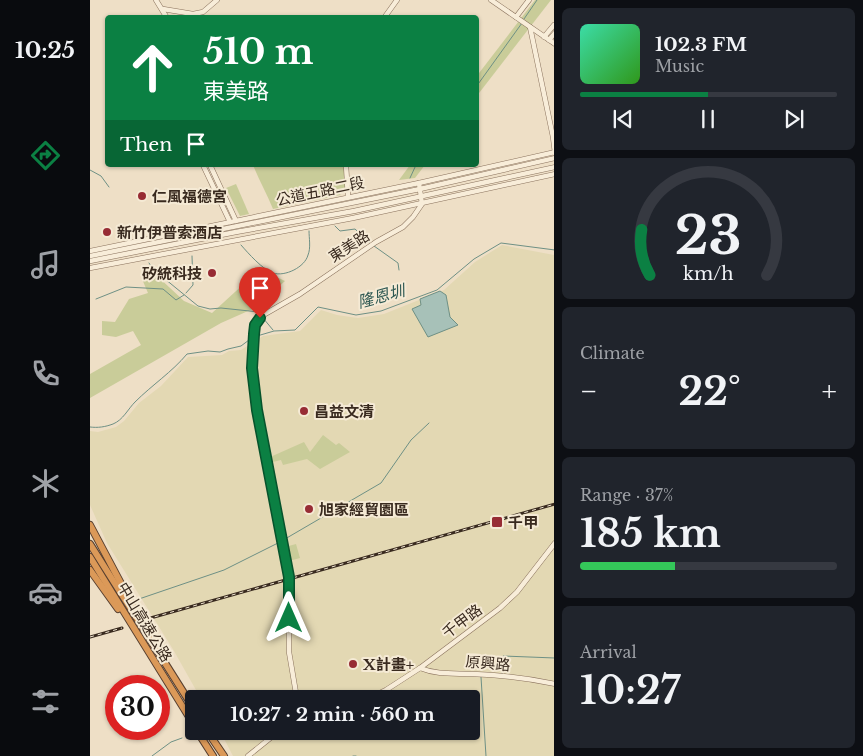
<!DOCTYPE html>
<html lang="en">
<head>
<meta charset="utf-8">
<style>
  :root { --surface:#171b24; --page:#20242c; --text:#f1f3f6; --muted:#9ea1a6; --line:#363941; --accent:#0b8043 }
  body { margin:0; font-family:"Libre Baskerville","Noto Sans TC",serif; background:var(--page); color:var(--text); height:100vh; display:flex; flex-direction:column; font-size:19px; white-space:nowrap }
  * { box-sizing:border-box; margin:0 }
  p { font-size:16px; color:var(--muted) }
  .icon { flex:none; width:28px; height:28px; fill:none; stroke:currentColor; stroke-width:2; stroke-linecap:round; stroke-linejoin:round }
  .map { position:relative; flex:1; overflow:hidden }
  .panel { display:flex; flex-direction:column; gap:8px; padding:8px; background:#0d0f14; width:309px }
  .panel>* { flex:none }
  .hud { position:absolute; left:15px; top:15px; width:374px; height:152px; border-radius:5px; box-shadow:0 1px 4px #0004; background:#0b8043; color:#fff; overflow:hidden }
  .speed { position:absolute; left:15px; top:675px; display:flex; gap:10px; font-size:25px; font-weight:700; text-align:center }
  .speed>* { display:grid; place-content:center; width:65px; height:65px; border-radius:50%; background:var(--surface); box-shadow:0 1px 4px #0004; line-height:1 }
  .speed .limit { border:8px solid #d22; background:#fff; color:#111 }
  .pin { position:absolute; display:grid; place-items:center; width:42px; height:42px; color:#fff; margin:-51px -21px; border-radius:50% 50% 50% 0; rotate:-45deg; box-shadow:0 0 5px #0007 }
  .pin .icon { rotate:45deg }
  .me { position:absolute; width:55px; margin:-28px; rotate:0deg; stroke-linejoin:round; filter:drop-shadow(0 0 4px #0008) }
  .turn { display:flex; align-items:center; gap:18px; height:105px; padding:0 15px; font-size:22px }
  .turn .icon { width:65px; height:65px; stroke-width:2.5 }
  .turn b { display:block; font-size:35px; line-height:42px }
  .then { display:flex; align-items:center; height:48px; padding:0 15px; background:#0003; gap:10px; font-size:19px }
  .big { font-size:38px; font-weight:800; line-height:1.1 }
  .panel .tile { flex:1; display:flex; flex-direction:column; justify-content:center; gap:8px; min-width:0; padding:0 18px; border-radius:8px; background:var(--page) }
  .panel .dial { align-items:center; gap:0 }
  .dial svg { height:130px; overflow:visible; fill:none; stroke:var(--line); stroke-width:7; stroke-linecap:round; text-anchor:middle }
  .dial text { fill:var(--text); stroke:none }
  .song { display:flex; align-items:center; gap:15px }
  .cover { width:60px; height:60px; border-radius:8px; background:linear-gradient(135deg,hsl(160 70% 55%),hsl(110 70% 35%)) }
  .played { height:5px; border-radius:2px; background:linear-gradient(90deg,var(--accent) 50%,var(--line) 50%) }
  .keys { display:flex; justify-content:space-around; direction:ltr }
  .heat { display:flex; justify-content:space-between; align-items:center; font-size:28px; direction:ltr }
  .charge { height:8px; border-radius:4px; background:linear-gradient(90deg,#34c759 37%,var(--line) 0) }
  .trip { position:absolute; left:95px; top:690px; width:295px; height:50px; border-radius:5px; background:var(--surface); box-shadow:0 1px 4px #0004; font-weight:800; line-height:50px; text-align:center }
  main { display:flex; flex:1; min-height:0 }
  .tab-bar { display:flex; flex-direction:column; width:90px; justify-content:space-around; align-items:center; background:#090b0e; color:var(--muted) }
  .tab-bar .icon { width:35px; height:35px }
  .tab-bar .current { color:var(--accent) }
  .tab-bar b { font-size:22px; color:var(--text) }
  .map>svg:first-child { display:block }
  .farmland { fill:#e3d8b3 }
  .green { fill:#c9cc99 }
  .water { fill:#a7c1b8; stroke:#6e9085 }
  .lines { fill:none; stroke-linecap:round; stroke-linejoin:round }
  .stream { stroke:#6e9085; stroke-width:1 }
  .minor-casing { stroke:#89715c; stroke-width:5.5 }
  .highway-casing { stroke:#573f30; stroke-width:8 }
  .minor { stroke:#f8edd9; stroke-width:4.5 }
  .highway { stroke:#db9958; stroke-width:6 }
  .rail-casing { stroke:#392a1f; stroke-width:3 }
  .rail { stroke:#f5ead5; stroke-width:1; stroke-dasharray:4; stroke-linecap:butt }
  .route-casing { stroke:#07532c; stroke-width:12 }
  .route { stroke:#0b8043; stroke-width:9 }
  .poi-dot { fill:#972c34; stroke:#f5ead5; stroke-width:2 }
  .labels { text-anchor:middle; dominant-baseline:central; stroke-width:4; stroke-linejoin:round; paint-order:stroke }
  .street-label { font-size:15px; fill:#392a1f; stroke:#f5ead5 }
  .poi-label { font-size:15px; font-weight:bold; fill:#392a1f; stroke:#f5ead5; text-anchor:start }
  .water-label { font-size:16px; font-style:italic; fill:#2f5953; stroke:#f5ead5 }
</style>
</head>
<body>
<main>
<nav class="tab-bar">
<b>10:25</b>
<svg class="icon current" aria-label="directions" viewBox="0 0 24 24"><path d="M12 3l9 9-9 9-9-9zM9 14v-3h6M13 9l2 2-2 2"/></svg>
<svg class="icon" aria-label="music" viewBox="0 0 24 24"><path d="M9 18V5l10-2v13"/><circle cx="6" cy="18" r="3"/><circle cx="16" cy="16" r="3"/></svg>
<svg class="icon" aria-label="phone" viewBox="0 0 24 24"><path d="M5 4h4l2 5-3 2q2 4 5 5l2-3 5 2v4C11 20 4 13 5 4z"/></svg>
<svg class="icon" aria-label="climate" viewBox="0 0 24 24"><path d="M12 3v18M4 7l16 10M4 17L20 7"/></svg>
<svg class="icon" aria-label="car" viewBox="0 0 24 24"><path d="M5 17H2v-5l4-1 3-4h7l3 4 3 1v5h-3M9 17h6M6 11h13"/><circle cx="7" cy="17" r="2"/><circle cx="17" cy="17" r="2"/></svg>
<svg class="icon" aria-label="filters" viewBox="0 0 24 24"><path d="M4 7h16M4 17h16"/><circle cx="9" cy="7" r="2"/><circle cx="15" cy="17" r="2"/></svg>
</nav>
<div class="map">
<svg width="465" height="756" viewBox="0 0 465 756">
  <rect width="100%" height="100%" fill="#eedfc6"/>
  <!-- farmland -->
  <polygon class="farmland" points="412,245 464,255 464,756 143,756 130,731 381,731 381,699 111,699 84,651 17,543 0,505 0,431 8,432 26,427 34,421 49,403 71,386 98,357 132,355 139,351 151,350 173,336 210,331 231,310 247,315 268,318 294,314 354,290 385,262"/>
  <!-- green -->
  <g class="green">
    <polygon points="445,0 461,0 386,97 386,77"/>
    <path d="M 163,165 L 254,165 L 256,186 L 250,195 L 183,209 C 177,194 169,180 163,165 Z"/>
    <polygon points="320,165 335,165 325,178 309,180"/>
    <polygon points="146,184 159,214 150,216 136,188"/>
    <polygon points="170,269 195,281 167,307 131,323 0,398 0,374 51,345 43,331 26,337 12,335 12,321 25,322 39,299 58,293 52,279 65,274 94,301 122,313"/>
    <polygon points="233,435 246,445 249,443 260,452 230,469 217,459 193,465 191,460 179,463 178,458 214,442 220,452"/>
    <polygon points="206,544 210,558 199,561 195,547"/>
  </g>
  <!-- water -->
  <polygon class="water" points="350,291 356,295 360,317 368,325 338,337 322,309 331,305 330,299"/>
  <g class="lines">
    <!-- stream -->
    <g class="stream">
      <polyline points="434,19 447,0"/>
      <polyline points="386,87 432,23"/>
      <polyline points="0,170 11,176 19,187"/>
      <polyline points="320,178 326,165"/>
      <polyline points="245,226 250,231 265,229 281,244"/>
      <path d="M 151,245 C 158,253 173,270 183,273 C 195,277 215,267 218,255 C 221,248 219,238 219,231"/>
      <polyline points="284,246 308,263 309,270"/>
      <polyline points="59,263 64,270 108,306 120,309 131,308 169,312 171,315"/>
      <polyline points="96,293 103,285 102,256"/>
      <polyline points="6,299 36,287 73,289 86,300 94,295"/>
      <polyline points="173,318 183,330"/>
      <polyline points="167,336 184,331 205,330 228,307 266,315 291,311 347,290 384,259 411,243 465,250"/>
      <path d="M 0,427 C 8,428 15,427 23,424 C 33,420 38,409 45,402 C 62,385 82,372 97,354 L 118,351 L 130,352 L 138,349 L 151,346 L 163,337"/>
      <polyline points="195,539 291,483 321,440 339,423"/>
      <polyline points="46,600 134,570 190,542"/>
      <polyline points="412,674 413,656 465,658"/>
      <polyline points="391,677 396,756"/>
      <polyline points="62,756 81,742 92,738"/>
      <polyline points="263,756 266,756"/>
    </g>
    <!-- minor casing -->
    <g class="minor-casing">
      <g id="minor">
        <polyline points="66,0 77,18"/>
        <polyline points="401,0 465,44"/>
        <polyline points="73,9 103,14 113,12 127,0"/>
        <polyline points="426,17 439,0"/>
        <polyline points="294,18 307,0"/>
        <polyline points="440,27 463,137 465,153"/>
        <polyline points="454,37 464,25"/>
        <polyline points="459,40 465,33"/>
        <polyline points="113,165 140,222"/>
        <polyline points="120,165 146,221"/>
        <polyline points="256,165 258,197"/>
        <polyline points="0,251 329,183 465,152"/>
        <polyline points="0,256 330,189 465,158"/>
        <polyline points="0,261 146,232 264,211 465,167"/>
        <polyline points="0,268 263,218 465,174"/>
        <path d="M 330,668 C 347,675 365,673 383,674 C 411,675 438,678 465,684"/>
        <polyline points="207,699 199,652 199,577 167,410 162,368 165,325 175,314 210,294 286,242 313,227 323,217 332,204 329,183"/>
        <polyline points="278,699 296,690 330,668 410,608 427,592 465,543"/>
        <polyline points="158,756 189,731"/>
      </g>
    </g>
    <!-- highway casing -->
    <g class="highway-casing">
      <g id="highway">
        <polyline points="0,525 44,608"/>
        <polyline points="0,544 104,709"/>
        <polyline points="0,557 104,725"/>
        <polyline points="0,570 28,609"/>
        <polyline points="107,731 123,756"/>
        <polyline points="117,731 134,756"/>
      </g>
    </g>
    <!-- minor -->
    <use href="#minor" class="minor"/>
    <!-- highway -->
    <use href="#highway" class="highway"/>
    <!-- rail casing -->
    <g class="rail-casing">
      <g id="rail">
        <polyline points="57,619 465,504"/>
        <polyline points="0,637 32,628"/>
      </g>
    </g>
    <!-- rail -->
    <use href="#rail" class="rail"/>
  </g>
  <g class="lines">
    <!-- route casing -->
    <g class="route-casing">
      <polyline id="route" points="170,318 165,325 164,334 162,368 167,410 199,577 199,618"/>
    </g>
    <!-- route -->
    <use href="#route" class="route"/>
  </g>
  <!-- markers -->
  <g class="poi-dot">
    <circle cx="52" cy="196" r="5"/>
    <circle cx="17" cy="232" r="5"/>
    <circle cx="122" cy="273" r="5"/>
    <circle cx="214" cy="411" r="5"/>
    <circle cx="219" cy="509" r="5"/>
    <rect x="401" y="516" width="12" height="12" rx="2.5"/>
    <circle cx="263" cy="664" r="5"/>
  </g>
  <g class="labels">
    <!-- street labels -->
    <g class="street-label">
      <text transform="translate(230 191) rotate(-12)">公道五路二段</text>
      <text transform="translate(259 246) rotate(-33)">東美路</text>
      <text transform="translate(372 621) rotate(-37)">千甲路</text>
      <text transform="translate(55 622) rotate(59)">中山高速公路</text>
      <text transform="translate(398 663) rotate(5)">原興路</text>
    </g>
    <!-- poi labels -->
    <g class="poi-label">
      <text x="62" y="196">仁風福德宮</text>
      <text x="27" y="232">新竹伊普索酒店</text>
      <text x="112" y="273" text-anchor="end">矽統科技</text>
      <text x="224" y="411">昌益文清</text>
      <text x="229" y="509">旭家經貿園區</text>
      <text x="418" y="522">千甲</text>
      <text x="273" y="664">X計畫+</text>
    </g>
    <!-- water labels -->
    <g class="water-label">
      <text transform="translate(291 296) rotate(-15)">隆恩圳</text>
    </g>
  </g>
</svg>
<div class="speed"><div class="limit">30</div></div>
<div class="pin" style="left:170px;top:318px;background:#d93025"><svg class="icon" aria-label="arrive" viewBox="0 0 24 24"><path d="M6 21V4h12l-3 4 3 4H6"/></svg></div>
<svg class="me" style="left:199px;top:618px" viewBox="-20 -20 40 40"><path d="M0-17L14 15 0 8-14 15z" fill="#0b8043" stroke="#fff" stroke-width="4"/></svg>
<div class="trip">10:27 · 2 min · 560 m</div>
<div class="hud">
<div class="turn"><svg class="icon" aria-label="ahead" viewBox="0 0 24 24"><path d="M12 20V5M6 11l6-6 6 6"/></svg><div><b>510 m</b>東美路</div></div>
<div class="then">Then<svg class="icon" aria-label="arrive" viewBox="0 0 24 24"><path d="M6 21V4h12l-3 4 3 4H6"/></svg></div>
</div>
</div>
<section class="panel">
<div class="tile">
<div class="song"><i class="cover"></i><div><b>102.3 FM</b><p>Music</p></div></div>
<div class="played"></div>
<div class="keys"><svg class="icon" aria-label="previous" viewBox="0 0 24 24"><path d="M18 5L8 12l10 7zM5 5v14"/></svg><svg class="icon" aria-label="pause" viewBox="0 0 24 24"><path d="M8 5v14M16 5v14"/></svg><svg class="icon" aria-label="next" viewBox="0 0 24 24"><path d="M6 5l10 7-10 7zM19 5v14"/></svg></div>
</div>
<div class="tile dial"><svg viewBox="0 0 100 80">
<path d="M14 69A42 42 0 1 1 86 69"/>
<path d="M14 69A42 42 0 0 1 9 41" stroke="#0b8043"/>
<text x="50" y="56" font-size="32" font-weight="700">23</text>
<text x="50" y="72" font-size="11">km/h</text>
</svg></div>
<div class="tile"><p>Climate</p>
<div class="heat"><a>−</a><b class="big">22°</b><a>+</a></div>
</div>
<div class="tile"><p>Range · 37%</p><b class="big">185 km</b><div class="charge"></div></div>
<div class="tile"><p>Arrival</p><b class="big">10:27</b></div>
</section>
</main>
</body>
</html>
